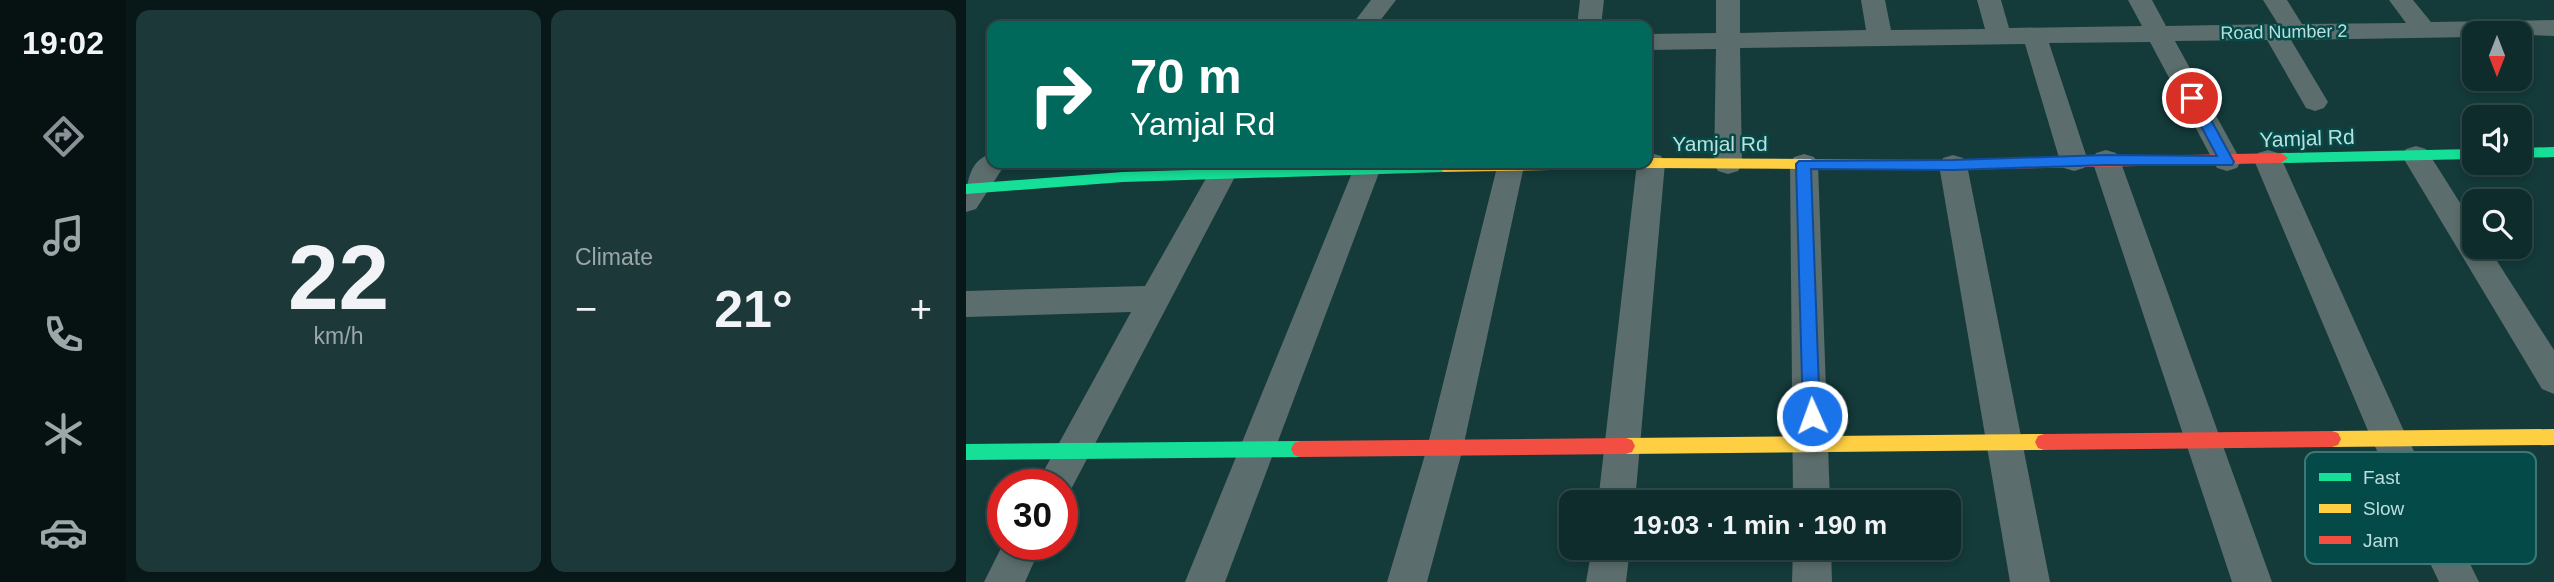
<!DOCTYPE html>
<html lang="en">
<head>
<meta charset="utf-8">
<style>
  :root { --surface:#0f2c2c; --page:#1d3838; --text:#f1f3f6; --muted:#9ba7a9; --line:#2f4848; --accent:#8c9099 }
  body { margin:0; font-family:Arial,sans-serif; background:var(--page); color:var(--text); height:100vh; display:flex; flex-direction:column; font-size:26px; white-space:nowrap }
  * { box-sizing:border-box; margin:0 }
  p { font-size:23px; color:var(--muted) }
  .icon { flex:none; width:38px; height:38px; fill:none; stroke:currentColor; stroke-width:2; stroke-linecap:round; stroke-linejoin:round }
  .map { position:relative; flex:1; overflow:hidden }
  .sheet { display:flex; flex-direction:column; gap:10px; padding:10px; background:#081818; width:840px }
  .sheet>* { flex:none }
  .banner { position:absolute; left:21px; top:21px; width:665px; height:147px; border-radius:14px; box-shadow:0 4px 10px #0003,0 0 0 2px var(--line); background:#00695c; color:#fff; overflow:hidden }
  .needle { width:46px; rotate:180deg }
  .buttons { position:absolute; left:1496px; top:21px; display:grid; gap:14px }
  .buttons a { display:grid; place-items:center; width:70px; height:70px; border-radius:14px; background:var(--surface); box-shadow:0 4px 10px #0003,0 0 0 2px var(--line); font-size:35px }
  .speed { position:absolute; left:21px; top:469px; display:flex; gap:14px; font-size:35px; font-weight:700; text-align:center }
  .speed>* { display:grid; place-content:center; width:91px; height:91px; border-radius:50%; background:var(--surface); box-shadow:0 4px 10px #0003,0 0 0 2px var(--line); line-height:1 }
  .speed .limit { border:10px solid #d22; background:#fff; color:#111 }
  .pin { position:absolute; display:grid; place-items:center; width:60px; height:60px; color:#fff; margin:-30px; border:4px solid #fff; border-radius:50%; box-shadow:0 2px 7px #0007 }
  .me { position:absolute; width:77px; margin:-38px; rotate:358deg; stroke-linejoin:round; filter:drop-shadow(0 0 5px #0008) }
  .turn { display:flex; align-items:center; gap:24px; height:147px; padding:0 28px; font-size:32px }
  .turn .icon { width:91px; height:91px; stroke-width:2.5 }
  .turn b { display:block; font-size:49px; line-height:60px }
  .big { font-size:52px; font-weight:800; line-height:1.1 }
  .sheet .widget { flex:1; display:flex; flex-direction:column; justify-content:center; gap:10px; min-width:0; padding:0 24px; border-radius:14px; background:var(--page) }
  .sheet .dial { align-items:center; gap:0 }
  .dial b { font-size:91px; line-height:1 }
  .heat { display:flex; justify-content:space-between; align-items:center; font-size:38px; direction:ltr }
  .sheet .tiles { flex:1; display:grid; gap:10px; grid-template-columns:repeat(2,1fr) }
  .trip { position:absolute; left:593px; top:490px; width:402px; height:70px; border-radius:14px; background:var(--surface); box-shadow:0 4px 10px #0003,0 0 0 2px var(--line); font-weight:800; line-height:70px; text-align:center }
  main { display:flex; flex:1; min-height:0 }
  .tabs { display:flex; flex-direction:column; width:126px; justify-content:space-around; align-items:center; background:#061212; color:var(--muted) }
  .tabs .icon { width:49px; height:49px }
  .tabs .on { color:var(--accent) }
  .tabs b { font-size:32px; color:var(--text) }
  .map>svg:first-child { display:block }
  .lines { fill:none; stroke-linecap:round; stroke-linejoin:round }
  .street { fill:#5b6d6c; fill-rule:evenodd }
  .fast { fill:#16e098; fill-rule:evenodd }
  .slow { fill:#ffcf43; fill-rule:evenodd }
  .jam { fill:#f24e42; fill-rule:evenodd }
  .route { fill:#1a73e8; stroke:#114b97; stroke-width:2 }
  .labels { text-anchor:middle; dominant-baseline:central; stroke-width:5; stroke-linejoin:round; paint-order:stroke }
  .far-street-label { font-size:18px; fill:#badfdd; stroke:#044a49 }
  .street-label { font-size:21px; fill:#badfdd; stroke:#044a49 }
  .key { fill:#044a49; stroke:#3b7775; stroke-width:2 }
  .key-label { font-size:19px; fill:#badfdd }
</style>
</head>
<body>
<main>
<nav class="tabs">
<b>19:02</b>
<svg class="icon on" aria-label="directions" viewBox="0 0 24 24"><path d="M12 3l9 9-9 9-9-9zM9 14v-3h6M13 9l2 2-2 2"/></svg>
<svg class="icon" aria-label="music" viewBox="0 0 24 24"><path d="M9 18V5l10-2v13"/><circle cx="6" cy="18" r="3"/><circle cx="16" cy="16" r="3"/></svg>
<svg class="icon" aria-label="phone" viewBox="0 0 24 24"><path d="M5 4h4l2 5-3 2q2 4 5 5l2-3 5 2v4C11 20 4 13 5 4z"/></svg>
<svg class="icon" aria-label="climate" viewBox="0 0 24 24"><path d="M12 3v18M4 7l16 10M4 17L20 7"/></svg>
<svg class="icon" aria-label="car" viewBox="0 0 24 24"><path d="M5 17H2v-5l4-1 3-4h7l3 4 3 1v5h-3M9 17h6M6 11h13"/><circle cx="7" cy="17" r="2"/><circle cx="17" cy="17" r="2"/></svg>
</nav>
<section class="sheet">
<div class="tiles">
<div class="widget dial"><b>22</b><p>km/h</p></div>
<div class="widget"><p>Climate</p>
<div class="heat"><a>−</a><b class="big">21°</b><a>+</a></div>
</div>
</div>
</section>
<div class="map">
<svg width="1588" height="582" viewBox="0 0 1588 582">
  <rect width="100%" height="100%" fill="#143a3a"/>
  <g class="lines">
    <!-- street -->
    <g class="street">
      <polygon points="405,0 430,0 410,26 385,26"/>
      <polygon points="614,0 638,0 635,26 611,26"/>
      <polygon points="750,0 774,0 774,33 900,30 895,0 919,0 925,30 1019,29 1011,0 1035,0 1043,28 1176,26 1162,0 1186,0 1200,26 1312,24 1297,0 1321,0 1336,24 1440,23 1423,0 1447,0 1465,22 1588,20 1588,36 1508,33 1508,37 1325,40 1362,102 1358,108 1349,111 1340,108 1301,40 1209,41 1275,161 1271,168 1261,171 1251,168 1184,42 1083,43 1122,161 1118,168 1108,171 1098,168 1094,161 1059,44 774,48 776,164 772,171 762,174 752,171 748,164 750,49 681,50 681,34 750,33"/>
      <polygon points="1450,146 1460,149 1508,225 1508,247 1522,247 1588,350 1588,394 1576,389 1436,156 1440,149"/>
      <polygon points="1140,150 1150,153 1154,160 1306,582 1266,582 1126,160 1130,153"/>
      <polygon points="1302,150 1312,153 1316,160 1437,429 1513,582 1473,582 1405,438 1288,160 1292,153"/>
      <path d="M 26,153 L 26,163 L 40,163 L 10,209 L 0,212 C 0,189 0,161 26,153 Z"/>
      <polygon points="685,153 695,156 699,163 669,502 632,502 671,163 681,163 681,154"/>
      <polygon points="838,154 848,157 852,164 864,502 827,502 824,164 828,157"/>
      <polygon points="987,155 997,158 1001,165 1084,582 1044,582 973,165 977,158"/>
      <polygon points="257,163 267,166 271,173 101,497 96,499 96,485 70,485 165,312 0,317 0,291 179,286 247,166"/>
      <polygon points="390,163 410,163 414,170 259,582 219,582"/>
      <polygon points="532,163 556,163 558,166 497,448 461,582 421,582 461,448"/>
      <polygon points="37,544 76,544 59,582 18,582"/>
      <polygon points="626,548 664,548 660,582 620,582"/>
      <polygon points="827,548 865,548 866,582 826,582"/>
    </g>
    <!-- fast -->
    <g class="fast">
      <polygon points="1588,147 1588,157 1554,158 1554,148"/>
      <polygon points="1508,149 1508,159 1315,163 1308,158 1315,153"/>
      <polygon points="453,163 481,163 485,167 478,172 157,182 0,194 0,184 157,172"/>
      <polygon points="334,441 340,443 343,449 340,455 334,457 0,460 0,444"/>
    </g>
    <!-- slow -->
    <g class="slow">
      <polygon points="681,158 846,159 853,164 846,169 685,168 478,172 471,167 475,163 681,163"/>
      <polygon points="1588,429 1588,445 1366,447 1360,445 1357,439 1360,433 1366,431"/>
      <polygon points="1078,434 1084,436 1087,442 1084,448 1078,450 660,454 654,452 651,446 654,440 660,438"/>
    </g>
    <!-- jam -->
    <g class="jam">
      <polygon points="1315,153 1322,158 1315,163 987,170 846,169 839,164 846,159 987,160"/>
      <polygon points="1366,431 1372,433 1375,439 1372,445 1366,447 1078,450 1072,448 1069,442 1072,436 1078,434"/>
      <polygon points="660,438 666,440 669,446 666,452 660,454 334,457 328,455 325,449 328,443 334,441"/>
    </g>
  </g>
  <!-- route -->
  <polygon class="route" points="1226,93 1233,98 1268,162 1266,165 1140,165 987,170 845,169 854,416 852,421 846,424 839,421 837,416 830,164 833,161 987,160 1140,155 1251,156 1220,98"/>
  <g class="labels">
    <!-- far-street labels -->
    <g class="far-street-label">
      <text transform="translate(1318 32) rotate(-1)">Road Number 2</text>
    </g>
    <!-- street labels -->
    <g class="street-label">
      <text transform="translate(1341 138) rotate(-2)">Yamjal Rd</text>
      <text x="754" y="143">Yamjal Rd</text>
    </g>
  </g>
  <!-- legend -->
  <rect x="1339" y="452" width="231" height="112" rx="10" class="key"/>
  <rect x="1353" y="473" width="32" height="8" fill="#16e098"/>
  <rect x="1353" y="504" width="32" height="9" fill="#ffcf43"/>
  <rect x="1353" y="536" width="32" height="8" fill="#f24e42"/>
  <g class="key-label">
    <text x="1397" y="484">Fast</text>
    <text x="1397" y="515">Slow</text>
    <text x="1397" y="547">Jam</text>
  </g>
</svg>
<div class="buttons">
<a><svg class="needle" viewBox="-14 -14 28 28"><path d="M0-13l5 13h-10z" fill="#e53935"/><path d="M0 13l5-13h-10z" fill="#9ba7a9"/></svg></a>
<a><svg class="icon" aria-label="sound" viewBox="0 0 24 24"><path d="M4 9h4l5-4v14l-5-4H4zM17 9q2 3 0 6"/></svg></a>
<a><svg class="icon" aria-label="search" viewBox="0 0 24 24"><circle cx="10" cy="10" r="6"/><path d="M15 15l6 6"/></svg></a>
</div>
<div class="speed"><div class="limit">30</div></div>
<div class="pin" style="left:1226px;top:98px;background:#d93025"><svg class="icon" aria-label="arrive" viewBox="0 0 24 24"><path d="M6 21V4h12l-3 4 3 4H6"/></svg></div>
<svg class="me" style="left:846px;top:416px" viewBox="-20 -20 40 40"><circle r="17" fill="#1a73e8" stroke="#fff" stroke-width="3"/><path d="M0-11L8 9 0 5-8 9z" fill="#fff"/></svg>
<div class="trip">19:03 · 1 min · 190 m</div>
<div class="banner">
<div class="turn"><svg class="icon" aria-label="right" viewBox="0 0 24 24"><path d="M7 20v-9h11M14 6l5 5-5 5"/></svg><div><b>70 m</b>Yamjal Rd</div></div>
</div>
</div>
</main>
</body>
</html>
